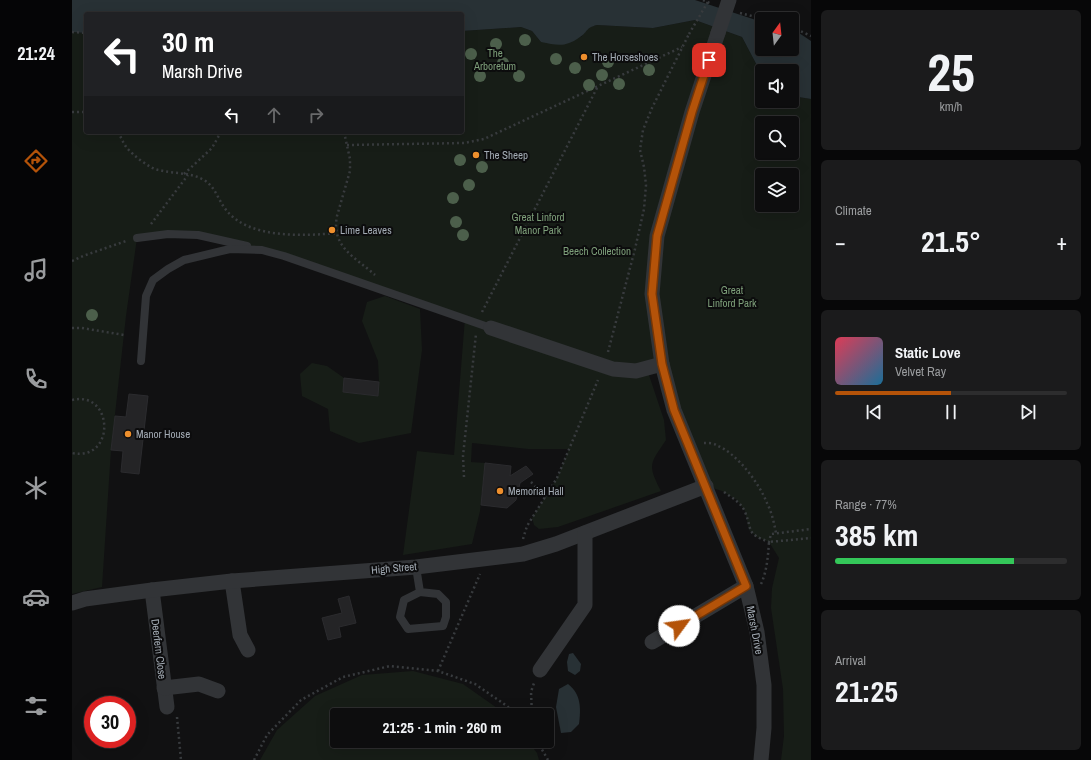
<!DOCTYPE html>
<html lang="en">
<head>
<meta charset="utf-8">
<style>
  :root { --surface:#0d0d0e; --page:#1b1b1c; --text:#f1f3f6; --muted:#9a9c9e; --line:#2d2d2e; --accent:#b45309 }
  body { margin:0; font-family:"Archivo Narrow",sans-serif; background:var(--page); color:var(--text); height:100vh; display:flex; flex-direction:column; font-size:15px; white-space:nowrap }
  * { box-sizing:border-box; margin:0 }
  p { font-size:13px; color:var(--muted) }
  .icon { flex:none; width:22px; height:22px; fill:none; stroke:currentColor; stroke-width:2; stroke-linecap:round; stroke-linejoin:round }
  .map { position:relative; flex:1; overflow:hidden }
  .side { display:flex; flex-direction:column; gap:10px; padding:10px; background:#070708; width:280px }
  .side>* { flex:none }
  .top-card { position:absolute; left:12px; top:12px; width:380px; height:122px; border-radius:4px; box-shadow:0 4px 16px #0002,0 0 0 1px var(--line); background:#202124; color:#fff; overflow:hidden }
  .needle { width:26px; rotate:15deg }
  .buttons { position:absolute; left:683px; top:12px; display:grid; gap:8px }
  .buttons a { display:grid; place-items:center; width:44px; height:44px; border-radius:4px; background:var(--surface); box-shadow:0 4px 16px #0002,0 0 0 1px var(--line); font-size:20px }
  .speed { position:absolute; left:12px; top:696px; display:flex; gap:8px; font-size:20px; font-weight:700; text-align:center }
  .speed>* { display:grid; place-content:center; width:52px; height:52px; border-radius:50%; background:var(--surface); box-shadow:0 4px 16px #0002,0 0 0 1px var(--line); line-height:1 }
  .speed .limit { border:6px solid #d22; background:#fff; color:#111 }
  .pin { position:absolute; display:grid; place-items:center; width:34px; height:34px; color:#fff; margin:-17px; border-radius:8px; box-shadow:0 2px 6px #0006 }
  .me { position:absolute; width:44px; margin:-22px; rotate:59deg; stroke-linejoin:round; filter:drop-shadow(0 0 3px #0008) }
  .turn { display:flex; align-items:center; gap:14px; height:84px; padding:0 12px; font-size:18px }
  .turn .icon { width:52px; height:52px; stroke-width:2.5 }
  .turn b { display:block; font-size:28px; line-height:34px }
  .lanes { display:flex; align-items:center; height:38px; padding:0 12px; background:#0003; justify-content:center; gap:20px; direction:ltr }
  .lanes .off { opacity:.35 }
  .big { font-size:30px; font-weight:700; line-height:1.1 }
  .side .tile { flex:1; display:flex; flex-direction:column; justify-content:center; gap:6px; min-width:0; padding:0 14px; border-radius:6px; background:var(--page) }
  .side .dial { align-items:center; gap:0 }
  .dial b { font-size:52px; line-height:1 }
  .song { display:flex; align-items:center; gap:12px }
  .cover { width:48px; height:48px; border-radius:6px; background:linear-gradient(135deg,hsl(350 70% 55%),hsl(200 70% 35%)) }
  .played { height:4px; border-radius:2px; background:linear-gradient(90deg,var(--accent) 50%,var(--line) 50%) }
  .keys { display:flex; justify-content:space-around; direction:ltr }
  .heat { display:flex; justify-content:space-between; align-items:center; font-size:22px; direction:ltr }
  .charge { height:6px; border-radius:3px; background:linear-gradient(90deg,#34c759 77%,var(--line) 0) }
  .trip { position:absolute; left:258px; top:708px; width:224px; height:40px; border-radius:4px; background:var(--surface); box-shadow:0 4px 16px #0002,0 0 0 1px var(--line); font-weight:700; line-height:40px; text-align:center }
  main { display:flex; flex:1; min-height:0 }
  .tab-bar { display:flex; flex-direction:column; width:72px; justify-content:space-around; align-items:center; background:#050506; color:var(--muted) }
  .tab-bar .icon { width:28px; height:28px }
  .tab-bar .current { color:var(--accent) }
  .tab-bar b { font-size:18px; color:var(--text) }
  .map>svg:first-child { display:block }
  .green { fill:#171d17; fill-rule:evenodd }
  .water { fill:#283135 }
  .building { fill:#242426; stroke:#2b2b2e }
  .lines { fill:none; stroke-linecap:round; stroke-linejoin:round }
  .path { stroke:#383b3e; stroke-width:2.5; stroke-dasharray:2 3; stroke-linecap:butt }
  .lane { stroke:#323437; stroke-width:8 }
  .street { stroke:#323437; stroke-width:15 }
  .path-bridge { stroke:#383b3e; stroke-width:2.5; stroke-dasharray:2 3; stroke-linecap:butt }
  .street-bridge { stroke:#323437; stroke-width:15 }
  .tree { fill:#4c5f4b }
  .route-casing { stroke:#753606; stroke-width:10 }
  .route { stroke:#b45309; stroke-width:7 }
  .poi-dot { fill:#ee8f2d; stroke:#0c0c0d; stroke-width:1.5 }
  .labels { text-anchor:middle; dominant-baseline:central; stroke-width:4; stroke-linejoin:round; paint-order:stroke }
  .park-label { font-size:11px; fill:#7d9e79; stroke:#0c0c0d }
  .poi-label { font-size:11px; fill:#a2aab3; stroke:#0c0c0d; text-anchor:start }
  .street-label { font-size:11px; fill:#a2aab3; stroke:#0c0c0d }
</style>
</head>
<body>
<main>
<nav class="tab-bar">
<b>21:24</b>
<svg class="icon current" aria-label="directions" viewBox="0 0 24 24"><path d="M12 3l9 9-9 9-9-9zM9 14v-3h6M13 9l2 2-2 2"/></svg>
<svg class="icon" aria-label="music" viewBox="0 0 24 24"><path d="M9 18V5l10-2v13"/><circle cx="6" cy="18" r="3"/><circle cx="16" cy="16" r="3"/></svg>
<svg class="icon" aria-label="phone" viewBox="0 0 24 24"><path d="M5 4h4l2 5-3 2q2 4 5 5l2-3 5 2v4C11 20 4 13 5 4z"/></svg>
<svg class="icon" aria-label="climate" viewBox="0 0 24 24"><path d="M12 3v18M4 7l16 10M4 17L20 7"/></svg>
<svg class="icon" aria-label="car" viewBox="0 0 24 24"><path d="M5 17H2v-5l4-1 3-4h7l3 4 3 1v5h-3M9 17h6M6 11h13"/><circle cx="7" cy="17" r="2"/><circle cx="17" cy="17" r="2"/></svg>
<svg class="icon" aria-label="filters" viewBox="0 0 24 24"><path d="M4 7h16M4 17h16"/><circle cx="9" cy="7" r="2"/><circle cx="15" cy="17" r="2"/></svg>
</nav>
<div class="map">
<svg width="739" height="760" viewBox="0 0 739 760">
  <rect width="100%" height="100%" fill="#111112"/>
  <!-- green -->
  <g class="green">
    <path d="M 623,20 L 670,37 L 690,75 L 690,101 L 720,101 L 720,96 L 739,99 L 739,760 L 709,760 L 712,736 L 711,689 L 699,608 L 700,588 L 707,558 L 697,542 L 685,537 L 677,530 L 673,511 L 665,500 L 650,491 L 634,486 L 590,364 L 575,369 L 592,420 L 594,440 C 578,464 575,464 589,491 L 486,527 L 467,529 L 462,525 L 460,518 L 485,478 L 497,449 L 456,449 L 400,443 L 399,462 L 413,463 L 408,511 L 400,544 L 331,555 L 345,451 L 382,455 L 393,318 L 268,275 L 126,235 L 65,238 L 54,316 L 39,450 L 30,587 L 0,594 L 0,32 L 14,33 L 14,132 L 390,132 L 390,31 L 449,27 L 460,31 L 469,42 L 509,37 L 517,27 L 525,25 L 581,28 ZM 690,123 L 720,123 L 720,153 L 690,153 ZM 690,175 L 720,175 L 720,205 L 690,205 Z"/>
    <polygon points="313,296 348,309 350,350 339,433 287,443 258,431 256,409 230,396 228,374 240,363 255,366 272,378 271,392 306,396 307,382 306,361 290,321 295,302"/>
    <polygon points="341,671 391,684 435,715 265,715 265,741 456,741 465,753 467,760 188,760 205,730 243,696 290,675"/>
  </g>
  <!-- water -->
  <g class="water">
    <path d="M 0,0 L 623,0 L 690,22 L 690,49 L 720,49 L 720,30 L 727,33 L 739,41 L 739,99 L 720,96 L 720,71 L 690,71 L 690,75 L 670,37 L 623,20 L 581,28 L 525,25 C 513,28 517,31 508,37 C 493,48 485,45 469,42 L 460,31 L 449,27 L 390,31 L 390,14 L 14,14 L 14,33 L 0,32 Z"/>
    <polygon points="501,653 509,664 508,671 503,675 496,671 495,662 497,654"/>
    <path d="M 496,684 C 509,694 509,708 507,724 L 499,732 L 489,733 L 484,707 L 487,689 Z"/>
  </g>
  <!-- building -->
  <g class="building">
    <polygon points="272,378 307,382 306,396 271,392"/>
    <polygon points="57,394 76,396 67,474 49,472 51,451 39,450 43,416 54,417"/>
    <polygon points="413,463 439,466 438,476 454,466 461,474 448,483 444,500 435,508 409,505"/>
    <polygon points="277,596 284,623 267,627 269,637 256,640 250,618 270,613 266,599"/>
  </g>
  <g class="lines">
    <!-- path -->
    <g class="path">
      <polyline points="631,0 640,4"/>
      <polyline points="668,13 692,19"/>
      <polyline points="720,27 739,36"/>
      <polyline points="0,32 14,33"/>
      <polyline points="0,112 14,112"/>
      <path d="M 46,132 C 49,137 51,143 55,148 C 61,155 78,169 87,170 C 102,174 118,172 132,180 C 144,187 146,201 155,211 C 178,239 232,236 265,233"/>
      <path d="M 272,132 L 278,159 L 278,171 L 265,216 C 259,247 283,257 303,275"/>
      <polyline points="275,145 392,143 412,139 610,47"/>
      <polyline points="112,174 140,148 149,132"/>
      <polyline points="79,224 116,175"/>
      <polyline points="0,261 11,256 54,241"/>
      <polyline points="410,312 526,86"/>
      <polyline points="0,328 10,328 52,335"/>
      <polyline points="536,352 563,249 572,209 574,185 572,167 568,150 571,130 580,108 617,34"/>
      <path d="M 0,400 C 42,390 44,462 0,453"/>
      <path d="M 632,443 C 636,443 641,443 644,445 C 665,453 687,483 695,503 C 700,513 702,523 704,533"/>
      <polyline points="392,477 391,456 404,334"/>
      <polyline points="459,482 474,497"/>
      <path d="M 652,492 C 660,498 669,502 673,512 C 681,531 673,533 697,542 L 699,534 L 739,529"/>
      <polyline points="451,539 455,526 485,478 526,380"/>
      <path d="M 689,584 C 695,571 696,556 697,542 L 739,538"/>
      <polyline points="366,671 408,574"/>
      <polyline points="460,715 459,692 462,683"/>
      <polyline points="105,717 109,760"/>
      <polyline points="465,741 476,760"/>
      <polyline points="182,760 195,735 229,700 271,677 318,666 366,671 403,684 435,706 444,715"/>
    </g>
    <!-- lane -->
    <g class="lane">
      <polyline points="65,238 96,234 126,235 175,246"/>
      <polyline points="69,361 74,296 81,280 96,269 112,260 158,249 190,250 212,256 419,328"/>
      <polyline points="344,567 348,592 366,594 374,602 374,617 371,626 336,629 328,617 332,600 348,592"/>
    </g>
    <!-- street -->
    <g class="street">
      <polyline points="646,33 620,112 585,236 580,294 590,364 602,410 674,586 685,632 692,685 692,728 689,760"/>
      <polyline points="419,328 541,369 564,371 590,364"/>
      <polyline points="160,581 168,635 176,650"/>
      <polyline points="80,590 95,707"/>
      <polyline points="0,603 13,599 80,590 160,581 344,567 451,554 484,544 634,486"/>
      <polyline points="580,642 674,586"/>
      <polyline points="468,670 513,605 513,533"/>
      <polyline points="92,688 127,684 146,691"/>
    </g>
    <!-- path-bridge -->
    <polyline class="path-bridge" points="617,34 637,0"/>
    <!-- street-bridge -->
    <polyline class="street-bridge" points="646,33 657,0"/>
  </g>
  <!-- trees -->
  <g class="tree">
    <circle cx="453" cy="40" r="6"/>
    <circle cx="424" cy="44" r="6"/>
    <circle cx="399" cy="54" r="6"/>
    <circle cx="484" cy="59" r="6"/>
    <circle cx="536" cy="62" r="6"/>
    <circle cx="431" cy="63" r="6"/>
    <circle cx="503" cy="68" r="6"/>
    <circle cx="577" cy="70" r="6"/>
    <circle cx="530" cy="75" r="6"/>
    <circle cx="408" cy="76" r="6"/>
    <circle cx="447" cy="76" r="6"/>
    <circle cx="547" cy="84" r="6"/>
    <circle cx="517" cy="85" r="6"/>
    <circle cx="388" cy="160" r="6"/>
    <circle cx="410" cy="167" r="6"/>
    <circle cx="397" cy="185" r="6"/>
    <circle cx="381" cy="198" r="6"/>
    <circle cx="384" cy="222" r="6"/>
    <circle cx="391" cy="235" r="6"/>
    <circle cx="20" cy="315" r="6"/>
  </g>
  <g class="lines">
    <!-- route casing -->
    <g class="route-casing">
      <polyline id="route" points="607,626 674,586 602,410 590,364 580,294 585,236 620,112 637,60"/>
    </g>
    <!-- route -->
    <use href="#route" class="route"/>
  </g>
  <!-- markers -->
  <g class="poi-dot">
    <circle cx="512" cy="57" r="4"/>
    <circle cx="404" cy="155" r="4"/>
    <circle cx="260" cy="230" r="4"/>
    <circle cx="56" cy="434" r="4"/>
    <circle cx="428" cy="491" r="4"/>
  </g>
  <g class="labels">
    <!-- park labels -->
    <g class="park-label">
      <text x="423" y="53">The<tspan x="423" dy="13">Arboretum</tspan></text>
      <text x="466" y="217">Great Linford<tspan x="466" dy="13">Manor Park</tspan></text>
      <text x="525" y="251">Beech Collection</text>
      <text x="660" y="290">Great<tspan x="660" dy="13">Linford Park</tspan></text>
    </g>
    <!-- poi labels -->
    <g class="poi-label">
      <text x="520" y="57">The Horseshoes</text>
      <text x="412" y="155">The Sheep</text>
      <text x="268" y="230">Lime Leaves</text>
      <text x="64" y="434">Manor House</text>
      <text x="436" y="491">Memorial Hall</text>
    </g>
    <!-- street labels -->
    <g class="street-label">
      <text transform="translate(322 568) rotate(-5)">High Street</text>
      <text transform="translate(683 630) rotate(79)">Marsh Drive</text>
      <text transform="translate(87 649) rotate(83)">Deerfern Close</text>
    </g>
  </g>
</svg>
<div class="buttons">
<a><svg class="needle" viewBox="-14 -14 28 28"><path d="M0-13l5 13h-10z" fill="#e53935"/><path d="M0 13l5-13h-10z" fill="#9a9c9e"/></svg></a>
<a><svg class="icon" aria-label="sound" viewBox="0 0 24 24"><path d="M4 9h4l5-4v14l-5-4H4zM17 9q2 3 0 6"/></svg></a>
<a><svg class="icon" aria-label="search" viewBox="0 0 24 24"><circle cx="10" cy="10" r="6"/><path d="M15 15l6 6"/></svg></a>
<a><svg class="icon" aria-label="layers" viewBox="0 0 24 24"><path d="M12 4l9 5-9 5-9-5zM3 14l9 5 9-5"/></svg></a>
</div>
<div class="speed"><div class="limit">30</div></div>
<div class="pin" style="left:637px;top:60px;background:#d93025"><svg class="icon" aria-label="arrive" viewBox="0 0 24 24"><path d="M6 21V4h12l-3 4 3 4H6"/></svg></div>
<svg class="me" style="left:607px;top:626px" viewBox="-20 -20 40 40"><circle r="19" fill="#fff"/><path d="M0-13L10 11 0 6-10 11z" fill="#b45309"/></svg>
<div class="trip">21:25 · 1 min · 260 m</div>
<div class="top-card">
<div class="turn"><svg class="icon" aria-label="left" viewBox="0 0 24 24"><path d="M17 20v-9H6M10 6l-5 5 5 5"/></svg><div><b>30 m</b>Marsh Drive</div></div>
<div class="lanes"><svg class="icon" aria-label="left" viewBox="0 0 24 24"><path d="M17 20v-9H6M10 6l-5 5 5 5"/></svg><svg class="icon off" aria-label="ahead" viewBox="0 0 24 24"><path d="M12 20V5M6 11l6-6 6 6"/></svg><svg class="icon off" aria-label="right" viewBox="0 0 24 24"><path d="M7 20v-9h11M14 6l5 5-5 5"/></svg></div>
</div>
</div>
<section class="side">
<div class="tile dial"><b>25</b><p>km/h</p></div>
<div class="tile"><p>Climate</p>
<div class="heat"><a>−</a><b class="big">21.5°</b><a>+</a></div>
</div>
<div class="tile">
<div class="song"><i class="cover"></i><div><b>Static Love</b><p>Velvet Ray</p></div></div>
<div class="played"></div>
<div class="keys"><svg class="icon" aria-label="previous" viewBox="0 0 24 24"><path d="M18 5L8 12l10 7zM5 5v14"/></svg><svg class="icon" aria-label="pause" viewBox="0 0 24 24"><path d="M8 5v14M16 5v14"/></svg><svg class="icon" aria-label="next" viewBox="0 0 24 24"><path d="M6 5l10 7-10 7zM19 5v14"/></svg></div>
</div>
<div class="tile"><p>Range · 77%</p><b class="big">385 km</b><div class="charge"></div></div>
<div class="tile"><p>Arrival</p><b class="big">21:25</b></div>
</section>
</main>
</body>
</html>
